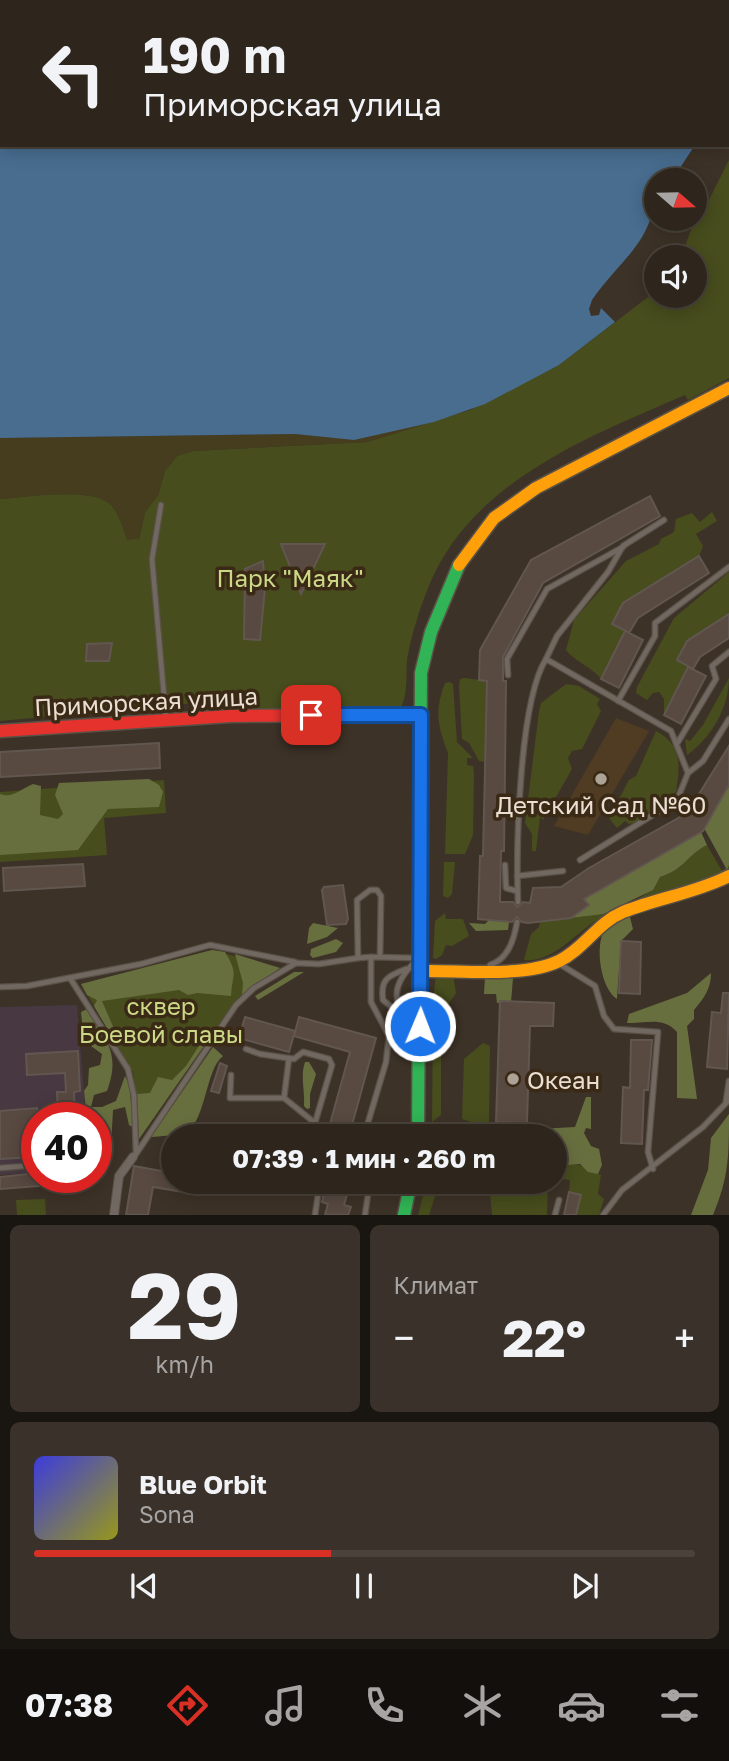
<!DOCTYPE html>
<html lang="ru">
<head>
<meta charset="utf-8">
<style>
  :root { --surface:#2e261d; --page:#3a322a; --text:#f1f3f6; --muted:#a7a5a4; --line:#49433b; --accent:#d93025 }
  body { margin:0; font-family:"Golos Text",sans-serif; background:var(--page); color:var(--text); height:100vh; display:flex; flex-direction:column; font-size:26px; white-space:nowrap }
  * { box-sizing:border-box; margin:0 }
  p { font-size:23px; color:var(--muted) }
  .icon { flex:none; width:38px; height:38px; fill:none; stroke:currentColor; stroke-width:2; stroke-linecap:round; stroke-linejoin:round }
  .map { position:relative; height:1215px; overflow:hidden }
  .side { display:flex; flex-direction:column; gap:10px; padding:10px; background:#191510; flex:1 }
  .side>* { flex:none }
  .guide { position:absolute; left:0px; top:0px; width:730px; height:147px; box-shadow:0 4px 18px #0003,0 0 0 2px var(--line); background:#2e261d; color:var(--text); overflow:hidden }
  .needle { width:46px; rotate:110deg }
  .buttons { position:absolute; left:644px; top:168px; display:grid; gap:14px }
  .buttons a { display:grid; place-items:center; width:63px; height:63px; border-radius:50%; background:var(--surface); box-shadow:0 4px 18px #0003,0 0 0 2px var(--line); font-size:35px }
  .speed { position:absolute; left:21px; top:1102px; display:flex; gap:14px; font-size:35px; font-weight:700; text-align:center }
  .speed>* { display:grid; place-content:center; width:91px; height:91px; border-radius:50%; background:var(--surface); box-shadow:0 4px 18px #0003,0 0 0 2px var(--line); line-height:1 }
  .speed .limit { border:10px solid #d22; background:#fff; color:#111 }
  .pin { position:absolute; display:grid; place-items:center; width:60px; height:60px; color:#fff; margin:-30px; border-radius:14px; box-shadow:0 4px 10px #0006 }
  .me { position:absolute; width:77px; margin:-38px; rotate:1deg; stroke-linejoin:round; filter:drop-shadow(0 0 5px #0008) }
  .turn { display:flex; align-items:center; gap:24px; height:147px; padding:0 28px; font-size:32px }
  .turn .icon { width:91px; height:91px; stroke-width:2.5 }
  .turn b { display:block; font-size:49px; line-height:60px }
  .big { font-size:52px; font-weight:700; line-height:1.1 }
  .side .tile { flex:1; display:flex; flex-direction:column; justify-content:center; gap:10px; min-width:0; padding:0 24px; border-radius:10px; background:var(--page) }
  .side .dial { align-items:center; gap:0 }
  .dial b { font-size:91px; line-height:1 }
  .song { display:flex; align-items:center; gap:21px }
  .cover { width:84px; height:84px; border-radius:10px; background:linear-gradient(135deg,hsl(240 70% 55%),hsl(60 70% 35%)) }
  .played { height:7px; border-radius:4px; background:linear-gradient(90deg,var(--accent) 45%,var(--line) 45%) }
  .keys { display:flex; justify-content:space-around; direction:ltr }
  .heat { display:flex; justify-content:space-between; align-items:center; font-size:38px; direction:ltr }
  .side .tiles { flex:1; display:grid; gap:10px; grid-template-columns:1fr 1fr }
  .tile:last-child { grid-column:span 2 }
  .trip { position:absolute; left:161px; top:1124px; width:406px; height:70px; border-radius:35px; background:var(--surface); box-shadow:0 4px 18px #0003,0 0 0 2px var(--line); font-weight:700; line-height:70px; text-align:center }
  .tabs { display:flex; height:112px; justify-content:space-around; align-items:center; background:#120f0c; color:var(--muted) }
  .tabs .icon { width:49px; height:49px }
  .tabs .on { color:var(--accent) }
  .tabs b { font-size:32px; color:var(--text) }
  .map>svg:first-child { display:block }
  .built { fill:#503c23 }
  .industrial { fill:#473842 }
  .green { fill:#474d1d }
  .forest { fill:#686f3f }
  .sand { fill:#463d1f }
  .water { fill:#486d8f }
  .building { fill:#584941; stroke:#615750; stroke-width:2 }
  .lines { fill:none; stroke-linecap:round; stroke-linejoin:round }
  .lane-casing { stroke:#5a5147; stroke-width:7 }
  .street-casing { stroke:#5a5147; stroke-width:10 }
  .fast-casing { stroke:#5a5147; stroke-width:15 }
  .slow-casing { stroke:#5a5147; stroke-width:15 }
  .jam-casing { stroke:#5a5147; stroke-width:15 }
  .lane { stroke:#716961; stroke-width:4.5 }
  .street { stroke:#716961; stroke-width:8 }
  .fast { stroke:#30b455; stroke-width:12 }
  .slow { stroke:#ff9f0a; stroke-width:12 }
  .jam { stroke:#e5322d; stroke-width:12 }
  .route-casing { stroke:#114b97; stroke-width:18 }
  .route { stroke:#1a73e8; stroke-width:12 }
  .poi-dot { fill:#ada296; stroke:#3a2915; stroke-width:2.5 }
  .labels { text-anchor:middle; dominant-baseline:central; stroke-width:7; stroke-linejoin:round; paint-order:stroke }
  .park-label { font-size:24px; fill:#cbd987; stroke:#3a2915 }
  .street-label { font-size:24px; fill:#eadfd2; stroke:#3a2915 }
  .poi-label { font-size:24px; fill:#eadfd2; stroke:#3a2915 }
</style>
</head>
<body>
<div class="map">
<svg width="729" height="1215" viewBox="0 0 729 1215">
  <rect width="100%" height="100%" fill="#3d3227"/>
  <!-- built -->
  <polygon class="built" points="616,718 649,731 588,835 554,826"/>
  <!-- industrial -->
  <polygon class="industrial" points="77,1005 86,1118 37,1118 37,1172 0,1175 0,1007"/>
  <!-- green -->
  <g class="green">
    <path d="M 729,160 L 729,378 L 688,400 L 685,395 C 588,437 470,482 428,588 C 419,611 411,636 407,660 C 406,674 408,695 401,707 L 258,710 L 251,708 L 243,699 L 238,699 L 0,721 L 0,499 C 25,497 92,487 110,504 C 119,513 123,528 127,539 L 139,539 L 145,512 L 158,495 L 165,471 L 177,456 L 193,451 L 367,442 L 470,410 L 559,365 L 656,291 L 656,296 L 695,296 L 695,257 L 681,257 L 694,222 L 705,208 Z"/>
    <path d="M 712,512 L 717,521 L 696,534 L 703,546 L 699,556 L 623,603 L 612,623 L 625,631 L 601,679 C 591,666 575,662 566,650 L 574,620 L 626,561 L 659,544 L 661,539 L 674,532 L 676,519 L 692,513 L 700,522 Z"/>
    <polygon points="729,572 729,614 687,641 677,660 688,667 664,715 664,699 659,692 653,693 647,700 636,693 637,687 674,618"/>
    <polygon points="464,678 487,681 485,762 479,761 469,743 462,739 459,686 460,679"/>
    <path d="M 729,678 C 729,708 711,738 687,755 L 685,739 L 690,741 L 703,725 Z"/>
    <path d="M 449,682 L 453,684 L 457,742 L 473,758 L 467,758 L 467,765 L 473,766 L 474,773 L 473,835 L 465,854 L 445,854 L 448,753 C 438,727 434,711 445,683 Z"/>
    <polygon points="566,684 579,686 600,699 597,704 601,711 582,749 572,751 568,758 572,769 543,820 540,817 536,851 532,851 532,834 525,823 539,711 541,703"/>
    <path d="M 656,731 C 683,745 680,766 676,792 L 635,823 L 629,824 L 625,821 L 617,828 L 609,818 L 629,780 L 636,776 Z"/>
    <polygon points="164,780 166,813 104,818 107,855 0,862 0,792"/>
    <path d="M 707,845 L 722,871 L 729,865 L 729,871 C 686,886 636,896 597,920 C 574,934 553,963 524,960 L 531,934 L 539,927 L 540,922 C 577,917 640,914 660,877 C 685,869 686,856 707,845 Z"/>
    <polygon points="444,862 455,862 452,894 448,898 443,896"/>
    <polygon points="445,913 446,919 463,919 469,936 452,946 446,945 442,955 436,959 433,958 435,921"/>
    <polygon points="212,950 280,968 237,999 139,1139 133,1072 81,984"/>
    <polygon points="436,973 453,974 456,993 448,1005 433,1001"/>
    <polygon points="441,1016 441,1115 432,1122 433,1018"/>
    <polygon points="483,1043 490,1046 489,1122 476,1124 462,1119 464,1059"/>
    <polygon points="521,1130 508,1136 436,1136 437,1133"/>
    <path d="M 572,1164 C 582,1164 591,1171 601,1175 L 598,1194 L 604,1199 L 599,1215 L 576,1215 L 569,1192 L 570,1180 L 555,1178 L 555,1166 L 563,1167 Z"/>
    <polygon points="427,1181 440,1181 429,1215 418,1215"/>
    <polygon points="489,1181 548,1181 547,1215 492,1215"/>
    <polygon points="45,1199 46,1215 17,1215 16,1200"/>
  </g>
  <!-- forest -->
  <g class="forest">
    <path d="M 149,779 L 159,785 L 163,792 L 159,807 L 108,809 L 78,850 L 0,855 L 0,794 C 13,799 22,788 33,784 L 41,786 L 40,815 L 58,819 L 63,814 L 55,795 L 59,783 Z"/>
    <polygon points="729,785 729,865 727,870 704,828"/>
    <path d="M 701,832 L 707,845 C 686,856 685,869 660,877 L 653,890 L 603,914 L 571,918 L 588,906 L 584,899 Z"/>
    <path d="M 630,917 L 633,929 L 621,941 L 617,999 C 601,989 594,946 605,929 C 610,921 621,919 630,917 Z"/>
    <polygon points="489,920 509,922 508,930 476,931 469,923 485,924"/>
    <polygon points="313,923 338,928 327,937 307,944 309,928"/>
    <polygon points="336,939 343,943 336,952 313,958 310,955 311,949"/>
    <path d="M 212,950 L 225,952 C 239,975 232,974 231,996 L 197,993 L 188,995 L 179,990 L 102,1001 L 121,1045 L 118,1047 L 94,1006 L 97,1000 L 87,995 L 81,984 Z"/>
    <polygon points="235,954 280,968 242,995 243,983"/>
    <polygon points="294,972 304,972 258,1000 255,996"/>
    <path d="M 711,973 C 711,989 704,998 694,1010 L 694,1019 L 687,1026 L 697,1099 L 677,1098 L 677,1032 C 662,1016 647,1024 627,1023 L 629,1014 L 687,993 Z"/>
    <polygon points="485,976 513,978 511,1002 497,1003 496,994 484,994"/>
    <path d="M 87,1009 C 106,1040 121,1053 107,1091 L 94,1095 L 91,1107 L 102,1107 L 116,1101 L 125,1076 L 129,1084 L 134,1128 L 129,1125 L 125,1107 L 113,1110 L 111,1147 L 97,1160 L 96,1118 L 87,1118 L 84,1091 L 88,1085 L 89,1068 L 100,1065 L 102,1054 L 84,1041 L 81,1012 Z"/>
    <polygon points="204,1038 208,1040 139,1139 137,1094 150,1093 158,1077 172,1080 186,1066"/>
    <path d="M 213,1047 L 223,1056 C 205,1069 206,1125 184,1133 C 175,1136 160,1136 151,1137 Z"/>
    <path d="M 305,1062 L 309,1062 L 316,1074 L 310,1094 L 310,1108 L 307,1109 L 304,1106 C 305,1090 300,1076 305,1062 Z"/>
    <polygon points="586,1097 591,1097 591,1129 586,1128 584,1133 591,1146 599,1149 602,1165 598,1174 588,1172 580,1164 555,1166 555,1136 508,1136 521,1130 575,1127"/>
    <path d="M 729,1114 C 729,1155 729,1177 713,1215 L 691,1215 L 708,1170 L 711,1138 Z"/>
  </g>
  <!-- sand -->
  <path class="sand" d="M 442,419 L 367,442 L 193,451 L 177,456 L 165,471 L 158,495 L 145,512 L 139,539 L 127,540 C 123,528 119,513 110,504 C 92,487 25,497 0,499 L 0,438 L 295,434 L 354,440 Z"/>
  <!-- water -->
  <path class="water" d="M 0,0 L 729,0 L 729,110 L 728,2 L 2,2 L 2,145 L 695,145 L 672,180 L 656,180 C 656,243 623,255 592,300 L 589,309 L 591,316 L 599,315 L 601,308 L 615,322 L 559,365 L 485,404 L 434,422 L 354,440 L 295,434 L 0,438 Z"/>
  <!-- building -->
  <g class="building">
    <polygon points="650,496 660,516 543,583 503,657 503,681 506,681 504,851 501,851 500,902 513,902 517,907 523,902 530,903 533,888 561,887 589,868 687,813 729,746 729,785 703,831 584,899 589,905 571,918 528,923 522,922 517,917 512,922 478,919 480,856 483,856 487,681 479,680 480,650 531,560"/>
    <polygon points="281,544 325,544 301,594"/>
    <polygon points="699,556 709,573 638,618 629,633 643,640 619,688 601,679 625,631 628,632 612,624 623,603"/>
    <polygon points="263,561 265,588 260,640 244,639 245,569"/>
    <polygon points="729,614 729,638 700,657 693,669 677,660 687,641"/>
    <polygon points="112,643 109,661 86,661 87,644"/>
    <polygon points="688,667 706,676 681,724 664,715"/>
    <polygon points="159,743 160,768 0,777 0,752"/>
    <polygon points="83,864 85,886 4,891 3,868"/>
    <polygon points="343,885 348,919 346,924 327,925 322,890 324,887"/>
    <polygon points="621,941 641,942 640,994 619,993"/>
    <polygon points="723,993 729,993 727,1069 707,1067 712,1012 721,1013"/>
    <polygon points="500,1001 554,1003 553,1026 530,1026 527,1123 496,1122"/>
    <polygon points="245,1017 295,1031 289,1052 239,1038"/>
    <polygon points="299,1017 376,1038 349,1136 328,1131 350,1052 294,1036"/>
    <polygon points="631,1040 652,1040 648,1090 644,1090 642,1144 621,1143 623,1087 630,1088"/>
    <polygon points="78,1051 80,1091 74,1092 75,1118 58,1118 57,1092 66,1092 65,1073 27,1075 26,1054"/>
    <polygon points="220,1063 227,1066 219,1093 211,1091"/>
    <polygon points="37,1108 37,1157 0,1159 0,1111"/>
    <polygon points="134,1166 173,1173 173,1181 203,1181 201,1195 153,1187 148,1215 126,1215"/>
    <polygon points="37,1173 37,1178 64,1178 64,1184 0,1189 0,1177"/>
    <polygon points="327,1181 351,1181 344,1205 351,1207 348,1215 325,1215 328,1204 322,1202"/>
    <polygon points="569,1192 581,1195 576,1215 564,1215"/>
  </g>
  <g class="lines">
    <!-- lane casing -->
    <g class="lane-casing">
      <g id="lane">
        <polyline points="161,505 152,559 166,719"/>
        <polyline points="546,659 557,636 608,572 623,546 664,520"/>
        <polyline points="508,675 507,659 547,589 623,547"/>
        <polyline points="618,701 655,636 655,623 729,567"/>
        <polyline points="678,742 716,679 712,666 729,652"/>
        <polyline points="688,773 703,761 729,719"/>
        <polyline points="505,865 506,888 517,891"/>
        <polyline points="517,876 563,871"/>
        <path d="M 518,902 C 516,848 519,702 546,659 L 671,731 L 688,773 L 677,800 L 580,860"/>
        <polyline points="358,958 371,957"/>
        <polyline points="558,963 595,986 604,1016 614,1029 658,1032 648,1152 653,1169"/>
        <path d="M 490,965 C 508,959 514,940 517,922"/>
        <polyline points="70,978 128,1069 134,1096 136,1152"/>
        <polyline points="0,987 27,986 141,964 210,945 295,962"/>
        <path d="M 400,1014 L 383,1000 C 380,979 388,976 406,969"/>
        <path d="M 414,1033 C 393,1003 388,987 417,960"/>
        <polyline points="246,1049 260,1054 294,1059 303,1052 329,1059 332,1065 315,1123 316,1129 323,1136"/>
        <polyline points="231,1075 230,1098 284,1098 315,1123"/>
        <polyline points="284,1098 289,1058"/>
        <polyline points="726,1101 729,1081"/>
        <polyline points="364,1136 386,1062 389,1036 371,1002 371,957 416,958"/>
        <polyline points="134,1157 236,1005 254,988 296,963 319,964 358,958 357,900 370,890 377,890 381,896 380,957"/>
        <polyline points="0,1168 37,1165"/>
        <polyline points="315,1215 320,1181"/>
        <polyline points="365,1215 370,1181"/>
        <polyline points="555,1215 559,1200"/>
        <polyline points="603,1215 622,1190 703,1127 729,1100"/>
      </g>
    </g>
    <!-- street casing -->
    <g class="street-casing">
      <polyline id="street" points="114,1215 119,1176 133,1157"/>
    </g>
    <!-- fast casing -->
    <g class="fast-casing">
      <g id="fast">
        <polyline points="418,1136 421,673 431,632 459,565"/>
        <polyline points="404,1215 411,1181"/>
      </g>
    </g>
    <!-- slow casing -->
    <g class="slow-casing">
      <g id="slow">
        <polyline points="459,565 494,518 536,488 729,388"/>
        <path d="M 421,971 C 461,970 524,978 559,961 C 584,949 597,923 623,912 C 658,898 695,893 729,876"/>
      </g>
    </g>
    <!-- jam casing -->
    <g class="jam-casing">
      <polyline id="jam" points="0,731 230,716 421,715"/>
    </g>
    <!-- lane -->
    <use href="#lane" class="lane"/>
    <!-- street -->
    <use href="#street" class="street"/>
    <!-- fast -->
    <use href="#fast" class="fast"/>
    <!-- slow -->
    <use href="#slow" class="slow"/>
    <!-- jam -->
    <use href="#jam" class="jam"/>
  </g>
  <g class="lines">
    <!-- route casing -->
    <g class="route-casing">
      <polyline id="route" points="311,715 421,715 420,1026"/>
    </g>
    <!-- route -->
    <use href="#route" class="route"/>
  </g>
  <!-- markers -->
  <g class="poi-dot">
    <circle cx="601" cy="779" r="7"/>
    <circle cx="513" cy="1079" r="7"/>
  </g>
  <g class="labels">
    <!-- park labels -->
    <g class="park-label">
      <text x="290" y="577">Парк "Маяк"</text>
      <text x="161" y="1005">сквер<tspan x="161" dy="28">Боевой славы</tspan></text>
    </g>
    <!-- street labels -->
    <g class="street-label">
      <text transform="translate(146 701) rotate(-3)">Приморская улица</text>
    </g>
    <!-- poi labels -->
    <g class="poi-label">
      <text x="601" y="804">Детский Сад №60</text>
      <text x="527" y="1079" text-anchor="start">Океан</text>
    </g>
  </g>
</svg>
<div class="buttons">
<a><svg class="needle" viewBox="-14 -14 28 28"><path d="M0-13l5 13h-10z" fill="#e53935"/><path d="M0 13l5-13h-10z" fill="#a7a5a4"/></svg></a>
<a><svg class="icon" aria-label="sound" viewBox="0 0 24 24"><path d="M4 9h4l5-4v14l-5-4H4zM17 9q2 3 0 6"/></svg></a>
</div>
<div class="speed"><div class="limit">40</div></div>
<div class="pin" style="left:311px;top:715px;background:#d93025"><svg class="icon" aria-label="arrive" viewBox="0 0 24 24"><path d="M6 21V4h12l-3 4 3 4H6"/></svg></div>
<svg class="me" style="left:420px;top:1026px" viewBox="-20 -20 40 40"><circle r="17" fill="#1a73e8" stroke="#fff" stroke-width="3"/><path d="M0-11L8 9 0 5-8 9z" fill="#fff"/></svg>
<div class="trip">07:39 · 1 мин · 260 m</div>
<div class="guide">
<div class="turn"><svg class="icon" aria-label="left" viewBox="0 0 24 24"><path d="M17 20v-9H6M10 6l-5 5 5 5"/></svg><div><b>190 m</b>Приморская улица</div></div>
</div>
</div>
<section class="side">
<div class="tiles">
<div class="tile dial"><b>29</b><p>km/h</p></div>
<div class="tile"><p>Климат</p>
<div class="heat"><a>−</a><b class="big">22°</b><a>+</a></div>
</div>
<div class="tile">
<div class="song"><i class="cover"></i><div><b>Blue Orbit</b><p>Sona</p></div></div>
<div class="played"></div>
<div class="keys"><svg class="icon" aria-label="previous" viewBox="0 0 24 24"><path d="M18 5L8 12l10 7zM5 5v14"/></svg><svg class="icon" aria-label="pause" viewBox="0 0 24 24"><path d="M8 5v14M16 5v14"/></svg><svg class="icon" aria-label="next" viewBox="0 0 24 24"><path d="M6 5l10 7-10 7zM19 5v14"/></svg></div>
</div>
</div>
</section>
<nav class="tabs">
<b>07:38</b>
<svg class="icon on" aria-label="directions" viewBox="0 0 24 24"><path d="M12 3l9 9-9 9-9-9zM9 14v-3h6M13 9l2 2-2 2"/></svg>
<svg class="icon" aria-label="music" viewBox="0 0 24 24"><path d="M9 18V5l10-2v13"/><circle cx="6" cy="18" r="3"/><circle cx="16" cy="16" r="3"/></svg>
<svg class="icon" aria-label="phone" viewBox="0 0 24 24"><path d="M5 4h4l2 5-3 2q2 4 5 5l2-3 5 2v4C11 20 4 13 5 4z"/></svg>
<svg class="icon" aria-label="climate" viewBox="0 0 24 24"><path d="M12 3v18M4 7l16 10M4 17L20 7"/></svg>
<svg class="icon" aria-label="car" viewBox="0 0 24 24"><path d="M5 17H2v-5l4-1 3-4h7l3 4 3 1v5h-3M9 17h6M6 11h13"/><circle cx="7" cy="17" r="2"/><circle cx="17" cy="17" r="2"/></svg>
<svg class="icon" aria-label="filters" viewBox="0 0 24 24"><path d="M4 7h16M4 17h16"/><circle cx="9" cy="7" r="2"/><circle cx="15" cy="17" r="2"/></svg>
</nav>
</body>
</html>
